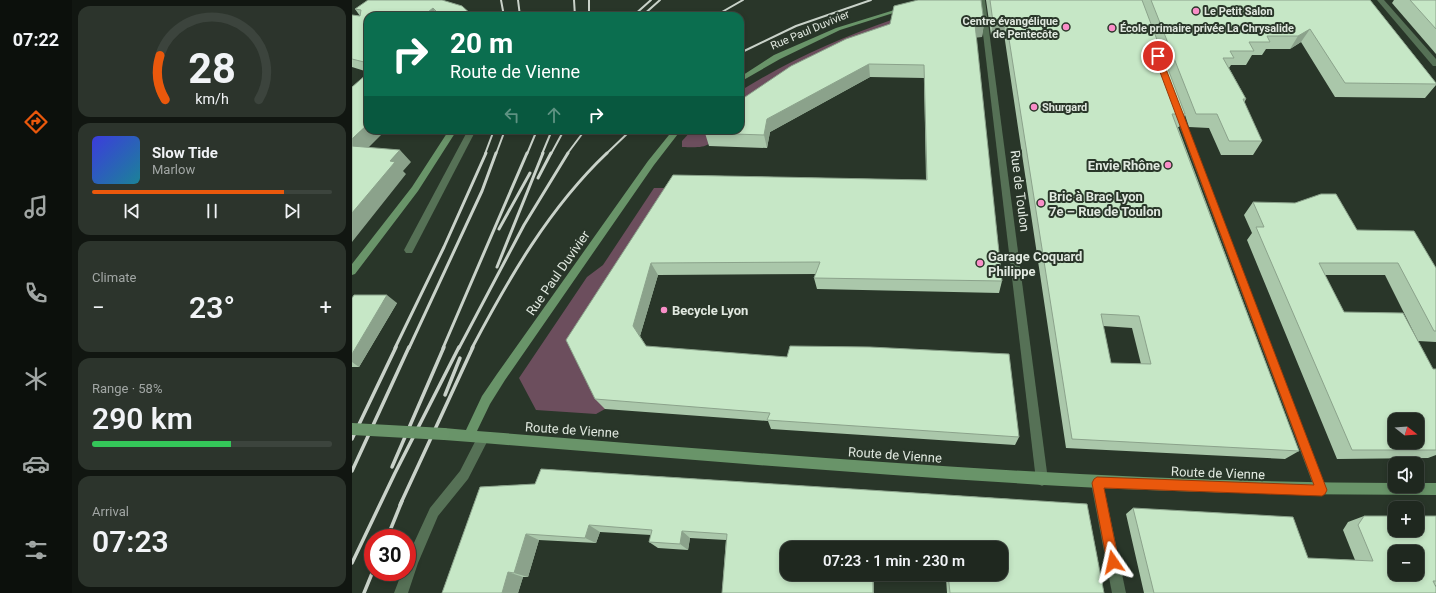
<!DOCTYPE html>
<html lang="en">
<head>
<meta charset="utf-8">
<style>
  :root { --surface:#1f281f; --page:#2c342c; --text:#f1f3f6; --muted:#a1a6a4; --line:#3c443d; --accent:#ea580c }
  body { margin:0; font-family:Roboto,sans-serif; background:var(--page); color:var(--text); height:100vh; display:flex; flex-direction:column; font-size:15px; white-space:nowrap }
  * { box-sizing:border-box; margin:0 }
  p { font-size:13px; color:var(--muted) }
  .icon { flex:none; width:22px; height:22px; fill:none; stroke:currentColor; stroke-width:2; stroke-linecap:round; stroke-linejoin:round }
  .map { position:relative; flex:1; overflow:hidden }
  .panel { display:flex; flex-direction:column; gap:6px; padding:6px; background:#111611; width:280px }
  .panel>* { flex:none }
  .hud { position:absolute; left:12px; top:12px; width:380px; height:122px; border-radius:12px; box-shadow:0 2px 6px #0003,0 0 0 1px var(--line); background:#0b6e4f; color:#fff; overflow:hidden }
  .needle { width:26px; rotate:107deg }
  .tools { position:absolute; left:1036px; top:413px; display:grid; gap:8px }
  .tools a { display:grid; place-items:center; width:36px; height:36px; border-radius:8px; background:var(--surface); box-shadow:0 2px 6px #0003,0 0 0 1px var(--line); font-size:20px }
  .speed { position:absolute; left:12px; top:529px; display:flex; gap:8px; font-size:20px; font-weight:700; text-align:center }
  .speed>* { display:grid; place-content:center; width:52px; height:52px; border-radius:50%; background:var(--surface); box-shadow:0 2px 6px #0003,0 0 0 1px var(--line); line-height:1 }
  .speed .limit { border:6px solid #d22; background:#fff; color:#111 }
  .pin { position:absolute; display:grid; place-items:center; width:34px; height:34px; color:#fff; margin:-17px; border:2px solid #fff; border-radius:50%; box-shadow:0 1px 4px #0007 }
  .me { position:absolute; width:44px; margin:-22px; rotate:349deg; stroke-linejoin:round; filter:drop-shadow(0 0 3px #0008) }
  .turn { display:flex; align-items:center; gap:14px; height:84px; padding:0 20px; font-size:18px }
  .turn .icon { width:52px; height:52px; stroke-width:2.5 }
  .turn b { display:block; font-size:28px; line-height:34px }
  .lanes { display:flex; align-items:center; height:38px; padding:0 20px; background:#0003; justify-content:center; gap:20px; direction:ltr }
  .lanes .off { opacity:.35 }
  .big { font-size:30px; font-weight:600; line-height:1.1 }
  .panel .card { flex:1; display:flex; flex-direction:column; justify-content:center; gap:6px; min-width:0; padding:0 14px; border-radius:12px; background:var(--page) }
  .panel .dial { align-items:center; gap:0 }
  .dial svg { height:104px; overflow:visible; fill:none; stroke:var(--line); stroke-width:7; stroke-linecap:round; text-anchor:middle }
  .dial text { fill:var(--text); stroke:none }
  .song { display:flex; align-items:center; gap:12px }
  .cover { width:48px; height:48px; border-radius:6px; background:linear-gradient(135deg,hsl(240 70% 55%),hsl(190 70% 35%)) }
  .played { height:4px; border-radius:2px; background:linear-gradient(90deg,var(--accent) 80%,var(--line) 80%) }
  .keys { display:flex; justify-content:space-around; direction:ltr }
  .heat { display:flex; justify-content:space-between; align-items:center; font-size:22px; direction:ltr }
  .charge { height:6px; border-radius:3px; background:linear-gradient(90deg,#34c759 58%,var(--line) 0) }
  .trip { position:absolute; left:428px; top:541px; width:228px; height:40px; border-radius:12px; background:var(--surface); box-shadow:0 2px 6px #0003,0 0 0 1px var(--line); font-weight:600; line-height:40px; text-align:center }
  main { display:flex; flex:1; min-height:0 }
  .tab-bar { display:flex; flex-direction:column; width:72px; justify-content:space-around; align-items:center; background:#0c100c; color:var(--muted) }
  .tab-bar .icon { width:28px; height:28px }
  .tab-bar .current { color:var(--accent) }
  .tab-bar b { font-size:18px; color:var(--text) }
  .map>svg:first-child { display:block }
  .green { fill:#6c4e5d }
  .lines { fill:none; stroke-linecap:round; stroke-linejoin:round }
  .lane { fill:#567156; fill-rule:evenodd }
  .street { fill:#567156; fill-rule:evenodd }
  .secondary { fill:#699469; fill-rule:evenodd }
  .rail-far2 { stroke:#c9d2c9; stroke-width:2 }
  .rail-far1 { stroke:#c9d2c9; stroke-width:3 }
  .rail { stroke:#c9d2c9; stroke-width:3.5 }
  .secondary-bridge { stroke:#699469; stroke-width:12 }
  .wall { fill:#aac7aa; fill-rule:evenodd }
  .shaded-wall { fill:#8ba28b }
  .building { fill:#c6e7c6; stroke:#8ba28b; fill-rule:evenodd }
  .route { fill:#ea580c; stroke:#983908 }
  .poi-dot { fill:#f98fc8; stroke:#293629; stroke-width:1.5 }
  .labels { text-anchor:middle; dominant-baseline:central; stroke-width:4; stroke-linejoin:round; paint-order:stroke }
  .far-poi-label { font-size:11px; font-weight:bold; fill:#e1e9e0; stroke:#293629; text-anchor:start }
  .far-street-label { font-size:11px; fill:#e1e9e0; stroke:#293629 }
  .poi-label { font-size:13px; font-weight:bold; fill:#e1e9e0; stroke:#293629; text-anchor:start }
  .street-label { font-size:13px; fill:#e1e9e0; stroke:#293629 }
</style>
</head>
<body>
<main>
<nav class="tab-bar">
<b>07:22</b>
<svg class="icon current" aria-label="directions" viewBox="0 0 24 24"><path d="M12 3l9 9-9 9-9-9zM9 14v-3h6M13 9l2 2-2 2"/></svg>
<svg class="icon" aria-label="music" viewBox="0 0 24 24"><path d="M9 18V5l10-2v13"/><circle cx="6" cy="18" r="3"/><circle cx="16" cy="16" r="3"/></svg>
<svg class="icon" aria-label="phone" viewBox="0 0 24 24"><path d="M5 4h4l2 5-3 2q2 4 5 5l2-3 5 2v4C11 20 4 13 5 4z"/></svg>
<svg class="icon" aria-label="climate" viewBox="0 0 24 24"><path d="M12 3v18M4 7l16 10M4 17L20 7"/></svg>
<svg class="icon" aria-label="car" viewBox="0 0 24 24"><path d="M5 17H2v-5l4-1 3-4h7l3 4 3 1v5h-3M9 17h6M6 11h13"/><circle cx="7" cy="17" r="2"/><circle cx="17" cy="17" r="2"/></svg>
<svg class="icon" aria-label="filters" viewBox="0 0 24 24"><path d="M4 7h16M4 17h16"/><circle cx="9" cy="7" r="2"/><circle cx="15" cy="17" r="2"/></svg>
</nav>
<section class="panel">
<div class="card dial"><svg viewBox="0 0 100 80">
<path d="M14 69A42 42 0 1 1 86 69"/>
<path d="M14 69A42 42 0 0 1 10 35" stroke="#ea580c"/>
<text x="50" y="56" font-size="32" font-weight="700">28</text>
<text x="50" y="72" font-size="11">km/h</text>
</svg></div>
<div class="card">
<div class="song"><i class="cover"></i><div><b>Slow Tide</b><p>Marlow</p></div></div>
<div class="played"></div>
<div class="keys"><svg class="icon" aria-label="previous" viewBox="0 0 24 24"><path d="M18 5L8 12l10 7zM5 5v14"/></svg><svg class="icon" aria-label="pause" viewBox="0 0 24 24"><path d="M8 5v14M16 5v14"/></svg><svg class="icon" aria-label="next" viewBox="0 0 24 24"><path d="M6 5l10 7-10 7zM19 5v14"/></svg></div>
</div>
<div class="card"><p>Climate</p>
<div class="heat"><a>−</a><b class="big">23°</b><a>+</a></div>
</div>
<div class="card"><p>Range · 58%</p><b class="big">290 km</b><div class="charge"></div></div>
<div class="card"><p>Arrival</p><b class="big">07:23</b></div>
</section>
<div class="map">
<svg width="1084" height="593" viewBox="0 0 1084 593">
  <rect width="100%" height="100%" fill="#293629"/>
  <!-- green -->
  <g class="green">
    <path d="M 542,19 L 539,37 L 388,117 L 388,91 C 440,59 485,39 542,19 Z"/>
    <path d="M 340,130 L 373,130 C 356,147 355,148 330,147 L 330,141 Z"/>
    <polygon points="302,188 327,188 253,409 244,414 184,410 167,378 235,277 251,265"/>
  </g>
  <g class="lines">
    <!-- lane -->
    <polygon class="lane" points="116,130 124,130 60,253 54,253 52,250"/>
    <!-- street -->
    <g class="street">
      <polygon points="627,0 633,0 696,480 694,484 690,486 686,484 684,480"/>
      <polygon points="1025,0 1032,0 1084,59 1084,66 1081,66"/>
      <polygon points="825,106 829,109 975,490 973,494 969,496 965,494 963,490 821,109"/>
      <polygon points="131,432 135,434 137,438 135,442 116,479 86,516 66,563 56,593 42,593 50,572 55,572 55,558 78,508 108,471 127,434"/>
      <polygon points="745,477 749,479 751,483 774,593 760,593 739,483 741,479"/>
    </g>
    <!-- secondary -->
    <g class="secondary">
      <polygon points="552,7 557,8 488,30 428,59 388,82 388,77 422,55 484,28"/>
      <polygon points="97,130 105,130 66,191 3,274 0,275 0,264 60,187"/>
      <path d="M 321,130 L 329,130 L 302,165 L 153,380 L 138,404 L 125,431 C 431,455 736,482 1043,483 L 1043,486 L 1065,486 L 1065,483 L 1084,483 L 1084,495 C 959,495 834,493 710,486 C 503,474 298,456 92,440 L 88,438 L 86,434 L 88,430 L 92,428 L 114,430 L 130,396 L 145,374 L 296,161 Z"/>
    </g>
    <!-- rail-far2 -->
    <g class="rail-far2">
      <polyline points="149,0 152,16"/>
      <polyline points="166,0 168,16"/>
      <polyline points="222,0 223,16"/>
      <polyline points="237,0 237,16"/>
      <polyline points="281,16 299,0"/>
      <polyline points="290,16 308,0"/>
      <polyline points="363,16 391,0"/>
      <polyline points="388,53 444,26 519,0"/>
      <polyline points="133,154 142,130"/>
      <polyline points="144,154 153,130"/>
      <polyline points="175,154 185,130"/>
      <polyline points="190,154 200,130"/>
      <polyline points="199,154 212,130"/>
      <polyline points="215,154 233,130"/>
      <polyline points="254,154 279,130"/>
    </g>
    <!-- rail-far1 -->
    <g class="rail-far1">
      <polyline points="186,178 199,153"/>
      <polyline points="147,229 178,173"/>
      <polyline points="145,267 191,153"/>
      <polyline points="43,348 92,247 134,153"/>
      <polyline points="57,348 130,191 144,153"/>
      <polyline points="91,348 175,153"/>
      <polyline points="107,348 172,225 216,153"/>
      <path d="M 120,348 C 157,278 197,208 255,153"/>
    </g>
    <!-- rail -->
    <g class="rail">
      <polyline points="93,395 108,358"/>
      <polyline points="0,439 44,347"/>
      <polyline points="40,467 92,347"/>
      <polyline points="0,471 57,347"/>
      <polyline points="48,505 121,347"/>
      <polyline points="35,538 50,501"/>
      <polyline points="0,563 43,473 107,347"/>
      <polyline points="12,593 21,571"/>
    </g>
    <!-- secondary-bridge -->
    <polyline class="secondary-bridge" points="0,429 92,434"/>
  </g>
  <!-- wall -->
  <g class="wall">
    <polygon points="90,0 121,16 16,16 16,72 0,67 0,15 8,16 3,9"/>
    <path d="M 634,0 L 1018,0 L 1084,83 L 1084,85 L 1073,98 L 983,97 L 949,42 L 938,49 L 914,49 L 910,55 L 900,55 L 894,65 L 879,65 L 877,68 L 894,99 L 892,103 L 910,141 L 901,155 L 869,155 L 857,128 L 837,127 L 833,115 L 827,127 L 826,127 L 947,451 L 933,459 L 714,448 L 652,34 L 639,35 ZM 751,326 L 780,328 L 789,364 L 759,363 Z"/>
    <polygon points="1042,0 1084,0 1084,54 1040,3"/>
    <polygon points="632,23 630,37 624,37 650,281 647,293 465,289 462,278 464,274 306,275 288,336 294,346 667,437 663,445 419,429 416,421 253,409 243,399 321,175 574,180 572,78 518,77 418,132 415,148 357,146 353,133 388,101"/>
    <polygon points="901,202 1005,230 1084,268 1084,342 1066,341 1033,275 973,275 992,312 1081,369 1084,369 1084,455 1076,458 985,459 895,240 900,233 892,215"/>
    <polygon points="0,298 45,303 7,367 0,367"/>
    <polygon points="189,469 735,504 752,593 595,593 594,578 567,578 566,574 649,574 649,548 435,548 435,574 522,574 522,593 370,593 374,540 338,538 336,550 306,548 297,542 299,535 248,532 244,543 187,540 176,577 171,577 166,593 90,593 128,487 183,484"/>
    <polygon points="781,508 956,558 1003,560 991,530 996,522 1012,516 1084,516 1084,585 1083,585 1084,593 792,593 774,514"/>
  </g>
  <!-- shaded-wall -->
  <g class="shaded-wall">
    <polygon points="81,8 86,16 71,16"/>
    <polygon points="654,20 652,34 639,35 641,22"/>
    <polygon points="632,23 630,37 621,38 623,24"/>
    <polygon points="958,29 949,42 938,49 946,36"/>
    <polygon points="517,64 518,77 418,132 415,148 412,135 415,119"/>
    <polygon points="16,124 16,130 34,130 6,158 0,151 0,139"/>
    <polygon points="48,150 59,162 51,171 54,174 0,242 0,213 38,161"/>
    <polygon points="299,263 306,275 288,336 301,356 281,326"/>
    <polygon points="35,295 45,303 7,367 0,362 0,354"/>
    <polygon points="237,525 248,532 244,543 233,538"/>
    <polygon points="330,531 338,538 336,550 328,544"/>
    <polygon points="174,534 187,540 176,577 162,573"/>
    <polygon points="156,572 171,577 166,593 150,593"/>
    <rect x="521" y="574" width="1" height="19"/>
  </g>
  <!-- building -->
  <g class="building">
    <polygon points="16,0 90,0 110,6 121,16 89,16 81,8 71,16 16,16 16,63 0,59 0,15 8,16 9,10 3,9"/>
    <polygon points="566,0 629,0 632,23 623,24 650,281 462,278 468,262 299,263 281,326 294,346 435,357 438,346 518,347 657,354 667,437 415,420 418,413 243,399 214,340 321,175 575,180 572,65 517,64 415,119 412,135 353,133 356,130 388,130 388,101 393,97 439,66 494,39 538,24 542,6"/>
    <path d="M 638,0 L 790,0 L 833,114 L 820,114 L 947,451 L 720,439 L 654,20 L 641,22 ZM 749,314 L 787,316 L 799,364 L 759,363 Z"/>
    <polygon points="799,0 1018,0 1084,83 1084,84 993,83 958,29 946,36 915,36 918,42 897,42 902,51 878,51 882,58 871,58 894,99 891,99 910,141 877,141 865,114 844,114"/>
    <polygon points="1058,0 1084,0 1084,29"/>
    <polygon points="16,73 16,124 0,139 0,87"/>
    <polygon points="0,146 48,150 38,161 43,162 0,213"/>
    <path d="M 969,194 L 984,194 L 1005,230 L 1062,231 L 1084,268 L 1084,331 L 1082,331 L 1046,263 L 967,263 L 992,312 L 1051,313 L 1081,369 L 1084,369 L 1084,450 L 1000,450 L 904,227 L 912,227 L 901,202 L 943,203 ZM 1043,420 L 1065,420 L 1065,442 L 1043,442 Z"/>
    <polygon points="2,295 35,295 0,354 0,298"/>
    <polygon points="189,469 735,504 752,593 598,593 596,574 649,574 649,548 435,548 435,574 521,574 521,593 370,593 375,534 330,531 328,544 297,542 300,530 237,525 233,538 174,534 162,573 156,572 150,593 90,593 128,487 183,484"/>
    <path d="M 781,508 L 941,517 L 956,558 L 1021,561 L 1006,525 L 1012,516 L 1043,516 L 1043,530 L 1065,530 L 1065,516 L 1084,516 L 1084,581 L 1081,581 L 1084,587 L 1084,593 L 802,593 ZM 1043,552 L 1065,552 L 1065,574 L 1043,574 Z"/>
  </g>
  <!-- route -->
  <polygon class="route" points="806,54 809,56 975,490 973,494 970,496 752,488 767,562 765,566 761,568 757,566 755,562 740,483 742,479 745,477 962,485 802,56"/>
  <!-- markers -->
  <g class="poi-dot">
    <circle cx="844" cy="11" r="4"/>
    <circle cx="714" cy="27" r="4"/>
    <circle cx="760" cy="28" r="4"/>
    <circle cx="682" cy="107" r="4"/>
    <circle cx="816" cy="165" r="4"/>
    <circle cx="689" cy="203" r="4"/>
    <circle cx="628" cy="263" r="4"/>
    <circle cx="312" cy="310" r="4"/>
  </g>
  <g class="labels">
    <!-- far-poi labels -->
    <g class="far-poi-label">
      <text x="852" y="11">Le Petit Salon</text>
      <text x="706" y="21" text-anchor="end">Centre évangélique<tspan x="706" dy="13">de Pentecôte</tspan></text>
      <text x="768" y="28">École primaire privée La Chrysalide</text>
      <text x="690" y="107">Shurgard</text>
    </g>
    <!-- far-street labels -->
    <g class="far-street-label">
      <text transform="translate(458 30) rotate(-23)">Rue Paul Duvivier</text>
    </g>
    <!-- poi labels -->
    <g class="poi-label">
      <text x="808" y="165" text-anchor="end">Envie Rhône</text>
      <text x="697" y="196">Bric à Brac Lyon<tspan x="697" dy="15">7e – Rue de Toulon</tspan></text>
      <text x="636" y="256">Garage Coquard<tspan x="636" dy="15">Philippe</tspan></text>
      <text x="320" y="310">Becycle Lyon</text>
    </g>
    <!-- street labels -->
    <g class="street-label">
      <text transform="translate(668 191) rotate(83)">Rue de Toulon</text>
      <text transform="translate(206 273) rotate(-55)">Rue Paul Duvivier</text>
      <text transform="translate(220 430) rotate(4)">Route de Vienne</text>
      <text transform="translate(543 455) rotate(4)">Route de Vienne</text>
      <text transform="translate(866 473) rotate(2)">Route de Vienne</text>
    </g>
  </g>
</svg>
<div class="tools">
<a><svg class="needle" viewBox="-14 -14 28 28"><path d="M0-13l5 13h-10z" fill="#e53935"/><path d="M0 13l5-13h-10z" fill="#a1a6a4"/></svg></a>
<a><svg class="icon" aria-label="sound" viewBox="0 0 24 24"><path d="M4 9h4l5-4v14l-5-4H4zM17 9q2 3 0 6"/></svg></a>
<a>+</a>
<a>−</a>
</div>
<div class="speed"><div class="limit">30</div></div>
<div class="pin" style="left:806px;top:56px;background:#d93025"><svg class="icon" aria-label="arrive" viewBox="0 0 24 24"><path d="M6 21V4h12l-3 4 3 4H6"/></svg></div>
<svg class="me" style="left:761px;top:562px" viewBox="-20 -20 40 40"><path d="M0-17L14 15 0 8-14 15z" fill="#ea580c" stroke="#fff" stroke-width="4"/></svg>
<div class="trip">07:23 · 1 min · 230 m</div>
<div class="hud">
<div class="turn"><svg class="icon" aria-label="right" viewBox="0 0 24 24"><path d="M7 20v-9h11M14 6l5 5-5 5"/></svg><div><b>20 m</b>Route de Vienne</div></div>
<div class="lanes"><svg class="icon off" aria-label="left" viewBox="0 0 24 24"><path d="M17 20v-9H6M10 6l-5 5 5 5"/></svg><svg class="icon off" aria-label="ahead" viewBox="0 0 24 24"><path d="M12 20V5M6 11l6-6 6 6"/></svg><svg class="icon" aria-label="right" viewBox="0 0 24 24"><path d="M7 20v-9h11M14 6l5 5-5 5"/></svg></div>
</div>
</div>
</main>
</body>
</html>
